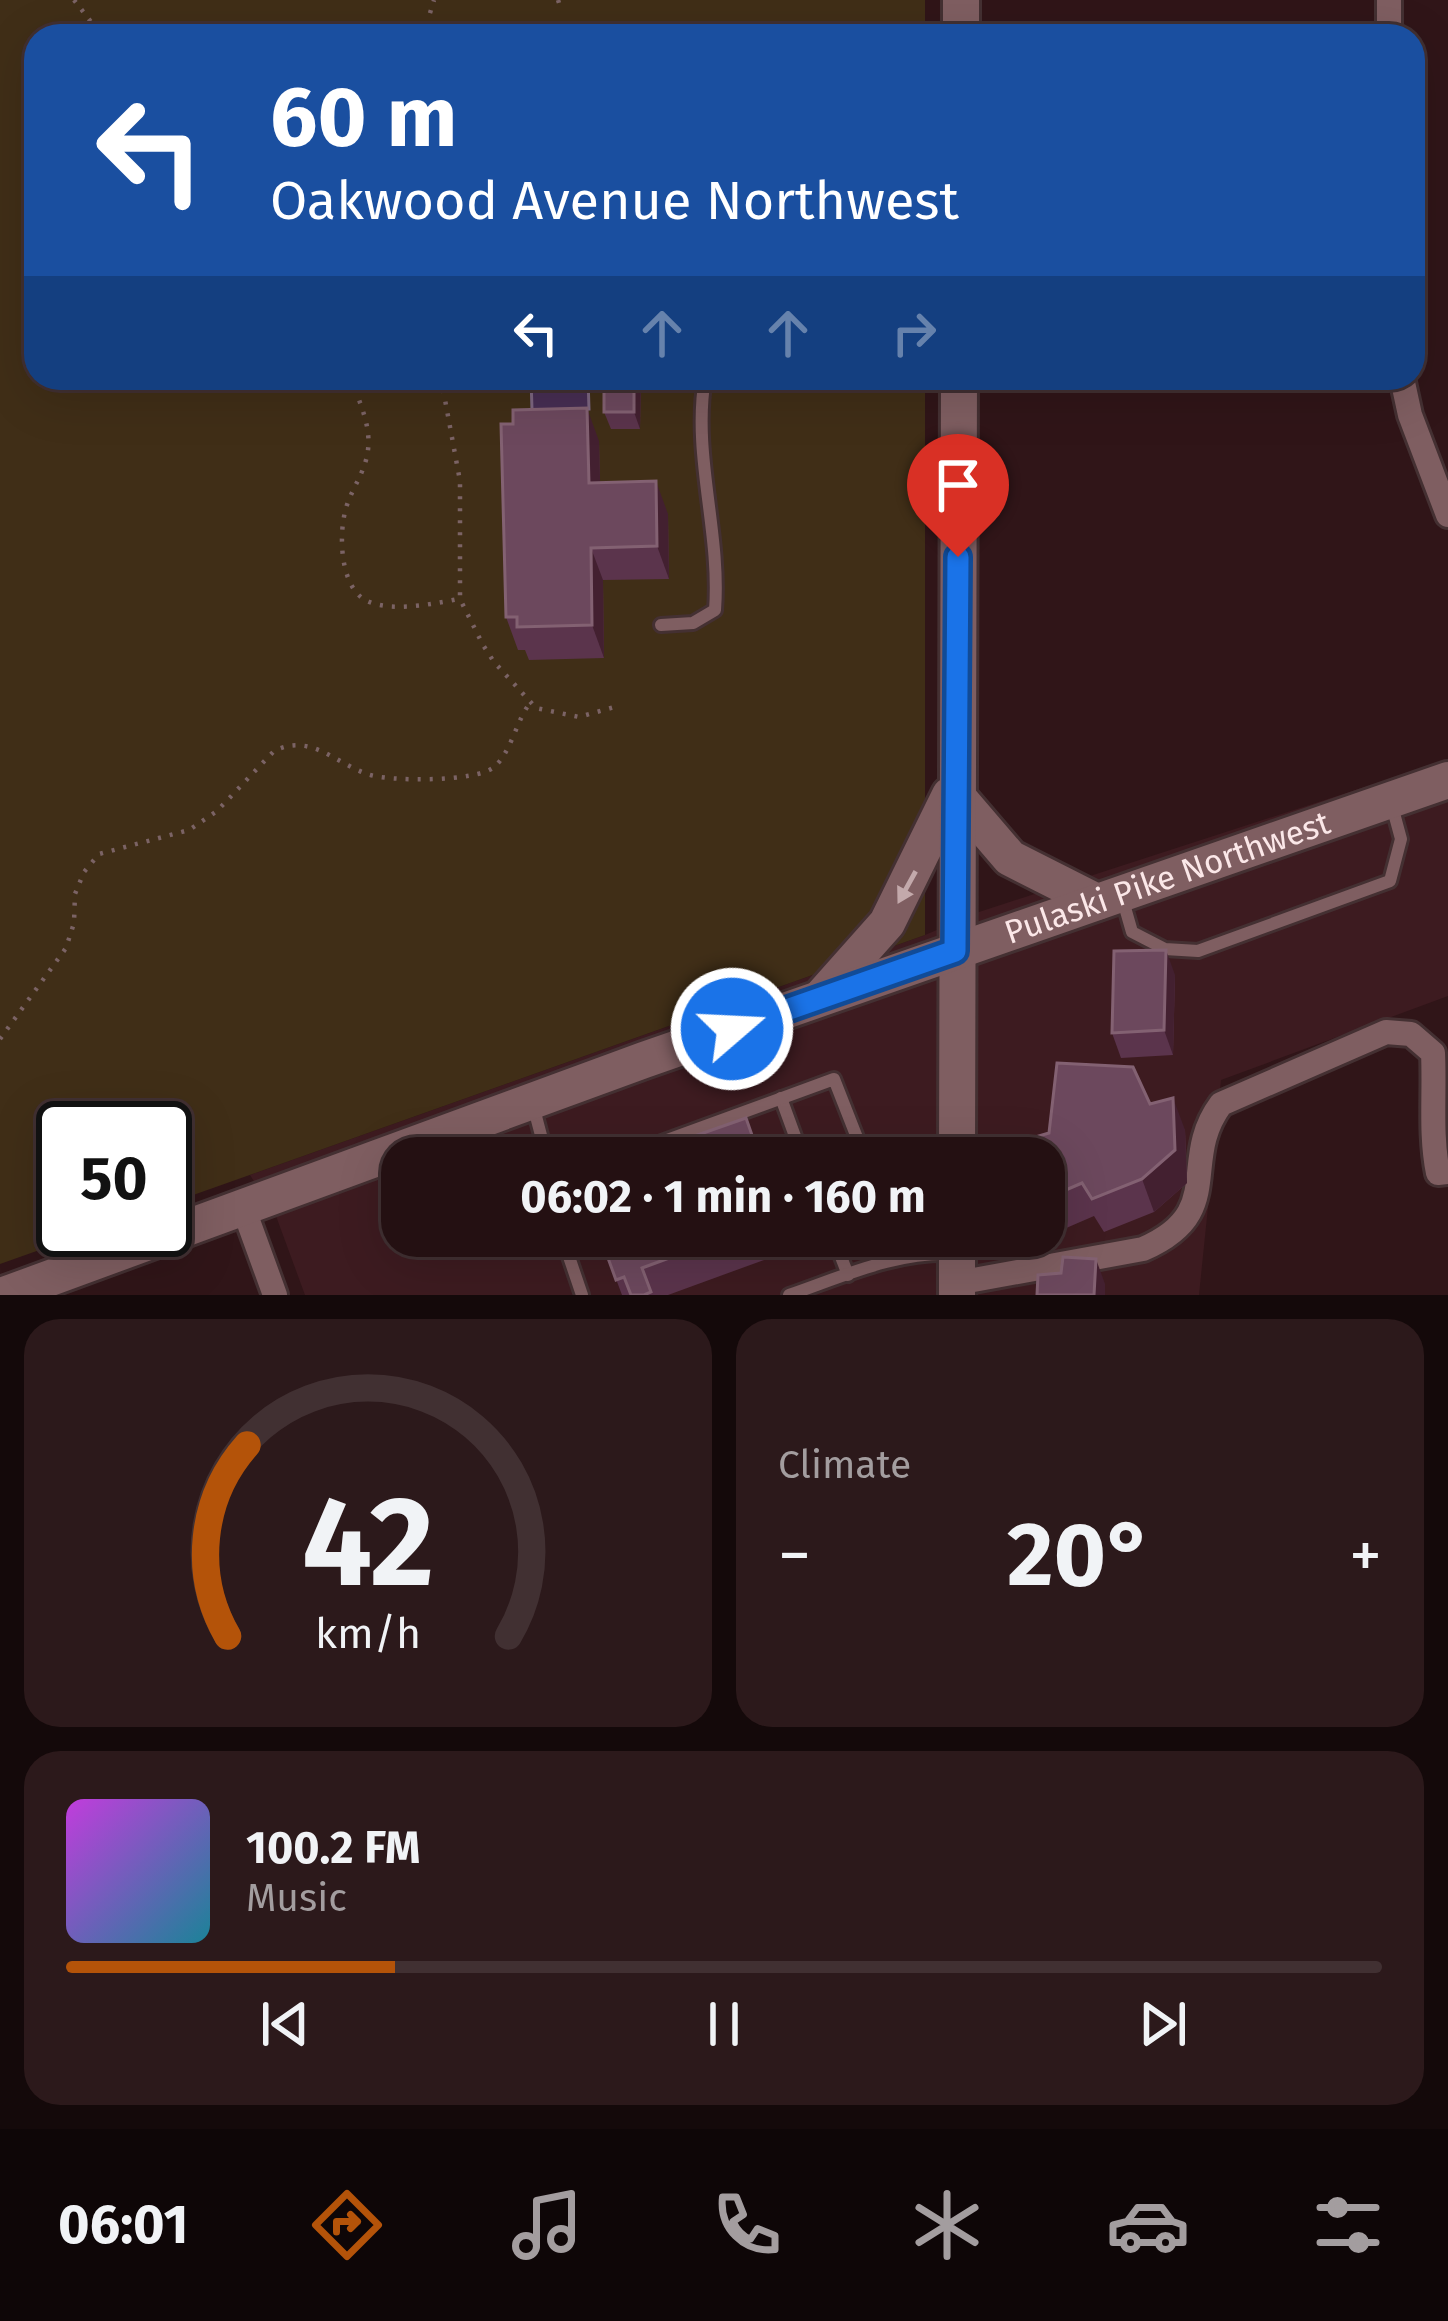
<!DOCTYPE html>
<html lang="en">
<head>
<meta charset="utf-8">
<style>
  :root { --surface:#241012; --page:#2c191b; --text:#f1f3f6; --muted:#a39d9f; --line:#413032; --accent:#b45309 }
  body { margin:0; font-family:"Fira Sans",sans-serif; background:var(--page); color:var(--text); height:100vh; display:flex; flex-direction:column; font-size:45px; white-space:nowrap }
  * { box-sizing:border-box; margin:0 }
  p { font-size:39px; color:var(--muted) }
  .icon { flex:none; width:66px; height:66px; fill:none; stroke:currentColor; stroke-width:2; stroke-linecap:round; stroke-linejoin:round }
  .map { position:relative; height:1295px; overflow:hidden }
  .panel { display:flex; flex-direction:column; gap:24px; padding:24px; background:#14090a; flex:1 }
  .panel>* { flex:none }
  .hud { position:absolute; left:24px; top:24px; width:1401px; height:366px; border-radius:36px; box-shadow:0 12px 48px #0002,0 0 0 3px var(--line); background:#1a4fa0; color:#fff; overflow:hidden }
  .speed { position:absolute; left:36px; top:1101px; display:flex; gap:24px; font-size:60px; font-weight:700; text-align:center }
  .speed>* { display:grid; place-content:center; width:156px; height:156px; border-radius:50%; background:var(--surface); box-shadow:0 12px 48px #0002,0 0 0 3px var(--line); line-height:1 }
  .speed .limit { border:6px solid #111; border-radius:18px; background:#fff; color:#111 }
  .pin { position:absolute; display:grid; place-items:center; width:102px; height:102px; color:#fff; margin:-123px -51px; border-radius:50% 50% 50% 0; rotate:-45deg; box-shadow:0 0 12px #0007 }
  .pin .icon { rotate:45deg }
  .me { position:absolute; width:132px; margin:-66px; rotate:71deg; stroke-linejoin:round; filter:drop-shadow(0 0 9px #0008) }
  .turn { display:flex; align-items:center; gap:42px; height:252px; padding:0 48px; font-size:54px }
  .turn .icon { width:156px; height:156px; stroke-width:2.5 }
  .turn b { display:block; font-size:84px; line-height:102px }
  .lanes { display:flex; align-items:center; height:114px; padding:0 48px; background:#0003; justify-content:center; gap:60px; direction:ltr }
  .lanes .off { opacity:.35 }
  .big { font-size:90px; font-weight:700; line-height:1.1 }
  .panel .tile { flex:1; display:flex; flex-direction:column; justify-content:center; gap:18px; min-width:0; padding:0 42px; border-radius:36px; background:var(--page) }
  .panel .dial { align-items:center; gap:0 }
  .dial svg { height:312px; overflow:visible; fill:none; stroke:var(--line); stroke-width:7; stroke-linecap:round; text-anchor:middle }
  .dial text { fill:var(--text); stroke:none }
  .song { display:flex; align-items:center; gap:36px }
  .cover { width:144px; height:144px; border-radius:18px; background:linear-gradient(135deg,hsl(290 70% 55%),hsl(190 70% 35%)) }
  .played { height:12px; border-radius:6px; background:linear-gradient(90deg,var(--accent) 25%,var(--line) 25%) }
  .keys { display:flex; justify-content:space-around; direction:ltr }
  .heat { display:flex; justify-content:space-between; align-items:center; font-size:66px; direction:ltr }
  .panel .tiles { flex:1; display:grid; gap:24px; grid-template-columns:1fr 1fr }
  .tile:last-child { grid-column:span 2 }
  .trip { position:absolute; left:381px; top:1137px; width:684px; height:120px; border-radius:36px; background:var(--surface); box-shadow:0 12px 48px #0002,0 0 0 3px var(--line); font-weight:700; line-height:120px; text-align:center }
  .menu { display:flex; height:192px; justify-content:space-around; align-items:center; background:#0e0607; color:var(--muted) }
  .menu .icon { width:84px; height:84px }
  .menu .on { color:var(--accent) }
  .menu b { font-size:54px; color:var(--text) }
  .map>svg:first-child { display:block }
  .built { fill:#3d1b20; fill-rule:evenodd }
  .green { fill:#402e17 }
  .water { fill:#472e53; stroke:#7d6680; stroke-width:3 }
  .lines { fill:none; stroke-linecap:round; stroke-linejoin:round }
  .lane-casing { stroke:#443032; stroke-width:18 }
  .street-casing { stroke:#443032; stroke-width:30 }
  .secondary-casing { stroke:#443032; stroke-width:42 }
  .path { stroke:#7b6365; stroke-width:4.5; stroke-dasharray:3 9; stroke-linecap:butt }
  .lane { stroke:#7f5e61; stroke-width:12 }
  .street { stroke:#7f5e61; stroke-width:24 }
  .secondary { stroke:#7f5e61; stroke-width:36 }
  .wall { fill:#5b344c }
  .shaded-wall { fill:#432030 }
  .building { fill:#6c485d; stroke:#836172; stroke-width:3 }
  .oneway { fill:#c3a9ab }
  .route-casing { stroke:#114b97; stroke-width:30 }
  .route { stroke:#1a73e8; stroke-width:21 }
  .labels { text-anchor:middle; dominant-baseline:central; stroke-width:12; stroke-linejoin:round; paint-order:stroke }
  .street-label { font-size:33px; fill:#fbe7e8; stroke:#301518 }
</style>
</head>
<body>
<div class="map">
<svg width="1448" height="1295" viewBox="0 0 1448 1295">
  <rect width="100%" height="100%" fill="#301518"/>
  <!-- built -->
  <path class="built" d="M 1448,760 L 1448,996 L 1221,1080 L 1199,1295 L 305,1295 L 276,1216 L 250,1175 L 925,935 L 979,912 ZM 402,1158 L 1044,1158 L 1044,1236 L 402,1236 Z"/>
  <!-- green -->
  <polygon class="green" points="0,0 925,0 925,36 36,36 36,378 925,378 925,935 165,1205 165,1128 63,1128 63,1230 96,1230 0,1264"/>
  <!-- water -->
  <polygon class="water" points="531,378 588,378 589,409 532,410"/>
  <g class="lines">
    <!-- lane casing -->
    <g class="lane-casing">
      <g id="lane">
        <path d="M 661,625 L 693,623 L 715,610 C 721,532 692,455 705,378"/>
        <polyline points="1122,897 1132,932 1165,949 1198,951 1390,881 1401,839 1391,802"/>
        <polyline points="781,1098 803,1158"/>
        <polyline points="533,1105 547,1158"/>
        <polyline points="618,1158 834,1079 865,1158"/>
        <polyline points="562,1236 582,1295"/>
        <polyline points="833,1236 848,1275"/>
        <polyline points="897,1236 905,1256"/>
        <path d="M 789,1295 C 844,1276 897,1251 955,1254"/>
      </g>
    </g>
    <!-- street casing -->
    <g class="street-casing">
      <g id="street">
        <polyline points="1389,0 1389,36"/>
        <polyline points="1402,378 1410,415 1448,515"/>
        <polyline points="243,1207 275,1295"/>
        <path d="M 957,1283 L 1143,1249 C 1228,1212 1178,1162 1221,1104 L 1386,1032 L 1411,1034 L 1433,1053 C 1435,1094 1430,1133 1438,1173 L 1448,1172"/>
      </g>
    </g>
    <!-- secondary casing -->
    <g class="secondary-casing">
      <g id="secondary">
        <polyline points="961,36 961,0"/>
        <polyline points="956,795 1010,858 1097,902"/>
        <polyline points="823,995 887,923 950,795"/>
        <polyline points="957,1158 959,378"/>
        <polyline points="957,1236 957,1295"/>
        <path id="s1" d="M 4,1295 L 644,1060 L 1448,780"/>
      </g>
    </g>
    <!-- path -->
    <g class="path">
      <polyline points="74,0 102,36"/>
      <polyline points="558,0 560,6"/>
      <polyline points="423,36 434,0"/>
      <path d="M 351,378 C 359,402 371,424 368,450 C 365,474 350,490 345,512 C 339,536 340,585 365,600 C 389,613 433,604 458,599"/>
      <polyline points="441,378 460,481 460,599 483,645 494,662 536,708 579,717 618,706"/>
      <path d="M 0,1039 L 66,948 L 74,923 L 75,894 L 84,872 L 99,854 L 189,830 L 217,811 L 274,751 C 310,733 334,762 367,774 C 389,782 477,782 494,767 C 511,753 516,721 530,703"/>
    </g>
    <!-- lane -->
    <use href="#lane" class="lane"/>
    <!-- street -->
    <use href="#street" class="street"/>
    <!-- secondary -->
    <use href="#secondary" class="secondary"/>
  </g>
  <!-- wall -->
  <g class="wall">
    <polygon points="641,378 640,429 611,429 604,412"/>
    <polygon points="599,441 600,483 668,514 669,579 603,580 604,658 529,660 525,650 518,650 506,617"/>
    <polygon points="1175,975 1173,1055 1121,1058 1112,1033"/>
    <polygon points="1150,1104 1185,1130 1187,1183 1154,1212 1104,1232 1094,1216 1057,1232 1045,1199"/>
    <polygon points="600,1236 777,1236 783,1253 668,1295 622,1295"/>
  </g>
  <!-- shaded-wall -->
  <g class="shaded-wall">
    <polygon points="634,378 641,378 640,429 634,412"/>
    <polygon points="587,408 599,441 601,515 589,483"/>
    <polygon points="656,481 668,514 669,579 657,546"/>
    <polygon points="591,548 603,580 604,658 592,625"/>
    <polygon points="1166,950 1175,975 1173,1055 1164,1030"/>
    <polygon points="1173,1098 1185,1130 1187,1183 1154,1212 1142,1179"/>
    <polygon points="1096,1259 1105,1284 1105,1295 1094,1295"/>
  </g>
  <!-- building -->
  <g class="building">
    <rect x="604" y="378" width="30" height="34"/>
    <polygon points="587,408 589,483 656,481 657,546 591,548 592,625 517,627 517,617 506,617 501,424 513,424 513,410"/>
    <polygon points="1166,950 1164,1030 1112,1033 1114,951"/>
    <polygon points="1057,1063 1133,1067 1150,1104 1173,1098 1175,1150 1142,1179 1092,1199 1082,1183 1045,1199 1044,1158 1039,1158 1035,1137 1049,1133"/>
    <polygon points="746,1118 760,1158 672,1158 693,1150 689,1138"/>
    <polygon points="600,1236 729,1236 642,1268 651,1292 644,1295 631,1295 624,1277 616,1280"/>
    <polygon points="1063,1257 1096,1259 1094,1295 1037,1295 1038,1275 1061,1273"/>
  </g>
  <!-- one-way arrows -->
  <defs><path id="oneway-solid" d="M-6-.8H1V-3.2L6.5 0L1 3.2V.8H-6Z" transform="scale(3)"/></defs>
  <use class="oneway" href="#oneway-solid" transform="translate(907 887) rotate(119)"/>
  <g class="lines">
    <!-- route casing -->
    <g class="route-casing">
      <polyline id="route" points="732,1029 955,951 958,557"/>
    </g>
    <!-- route -->
    <use href="#route" class="route"/>
  </g>
  <g class="labels">
    <!-- street labels -->
    <g class="street-label">
      <text stroke="none"><textPath href="#s1" startOffset="1236">Pulaski Pike Northwest</textPath></text>
    </g>
  </g>
</svg>
<div class="speed"><div class="limit">50</div></div>
<div class="pin" style="left:958px;top:557px;background:#d93025"><svg class="icon" aria-label="arrive" viewBox="0 0 24 24"><path d="M6 21V4h12l-3 4 3 4H6"/></svg></div>
<svg class="me" style="left:732px;top:1029px" viewBox="-20 -20 40 40"><circle r="17" fill="#1a73e8" stroke="#fff" stroke-width="3"/><path d="M0-11L8 9 0 5-8 9z" fill="#fff"/></svg>
<div class="trip">06:02 · 1 min · 160 m</div>
<div class="hud">
<div class="turn"><svg class="icon" aria-label="left" viewBox="0 0 24 24"><path d="M17 20v-9H6M10 6l-5 5 5 5"/></svg><div><b>60 m</b>Oakwood Avenue Northwest</div></div>
<div class="lanes"><svg class="icon" aria-label="left" viewBox="0 0 24 24"><path d="M17 20v-9H6M10 6l-5 5 5 5"/></svg><svg class="icon off" aria-label="ahead" viewBox="0 0 24 24"><path d="M12 20V5M6 11l6-6 6 6"/></svg><svg class="icon off" aria-label="ahead" viewBox="0 0 24 24"><path d="M12 20V5M6 11l6-6 6 6"/></svg><svg class="icon off" aria-label="right" viewBox="0 0 24 24"><path d="M7 20v-9h11M14 6l5 5-5 5"/></svg></div>
</div>
</div>
<section class="panel">
<div class="tiles">
<div class="tile dial"><svg viewBox="0 0 100 80">
<path d="M14 69A42 42 0 1 1 86 69"/>
<path d="M14 69A42 42 0 0 1 19 20" stroke="#b45309"/>
<text x="50" y="56" font-size="32" font-weight="700">42</text>
<text x="50" y="72" font-size="11">km/h</text>
</svg></div>
<div class="tile"><p>Climate</p>
<div class="heat"><a>−</a><b class="big">20°</b><a>+</a></div>
</div>
<div class="tile">
<div class="song"><i class="cover"></i><div><b>100.2 FM</b><p>Music</p></div></div>
<div class="played"></div>
<div class="keys"><svg class="icon" aria-label="previous" viewBox="0 0 24 24"><path d="M18 5L8 12l10 7zM5 5v14"/></svg><svg class="icon" aria-label="pause" viewBox="0 0 24 24"><path d="M8 5v14M16 5v14"/></svg><svg class="icon" aria-label="next" viewBox="0 0 24 24"><path d="M6 5l10 7-10 7zM19 5v14"/></svg></div>
</div>
</div>
</section>
<nav class="menu">
<b>06:01</b>
<svg class="icon on" aria-label="directions" viewBox="0 0 24 24"><path d="M12 3l9 9-9 9-9-9zM9 14v-3h6M13 9l2 2-2 2"/></svg>
<svg class="icon" aria-label="music" viewBox="0 0 24 24"><path d="M9 18V5l10-2v13"/><circle cx="6" cy="18" r="3"/><circle cx="16" cy="16" r="3"/></svg>
<svg class="icon" aria-label="phone" viewBox="0 0 24 24"><path d="M5 4h4l2 5-3 2q2 4 5 5l2-3 5 2v4C11 20 4 13 5 4z"/></svg>
<svg class="icon" aria-label="climate" viewBox="0 0 24 24"><path d="M12 3v18M4 7l16 10M4 17L20 7"/></svg>
<svg class="icon" aria-label="car" viewBox="0 0 24 24"><path d="M5 17H2v-5l4-1 3-4h7l3 4 3 1v5h-3M9 17h6M6 11h13"/><circle cx="7" cy="17" r="2"/><circle cx="17" cy="17" r="2"/></svg>
<svg class="icon" aria-label="filters" viewBox="0 0 24 24"><path d="M4 7h16M4 17h16"/><circle cx="9" cy="7" r="2"/><circle cx="15" cy="17" r="2"/></svg>
</nav>
</body>
</html>
